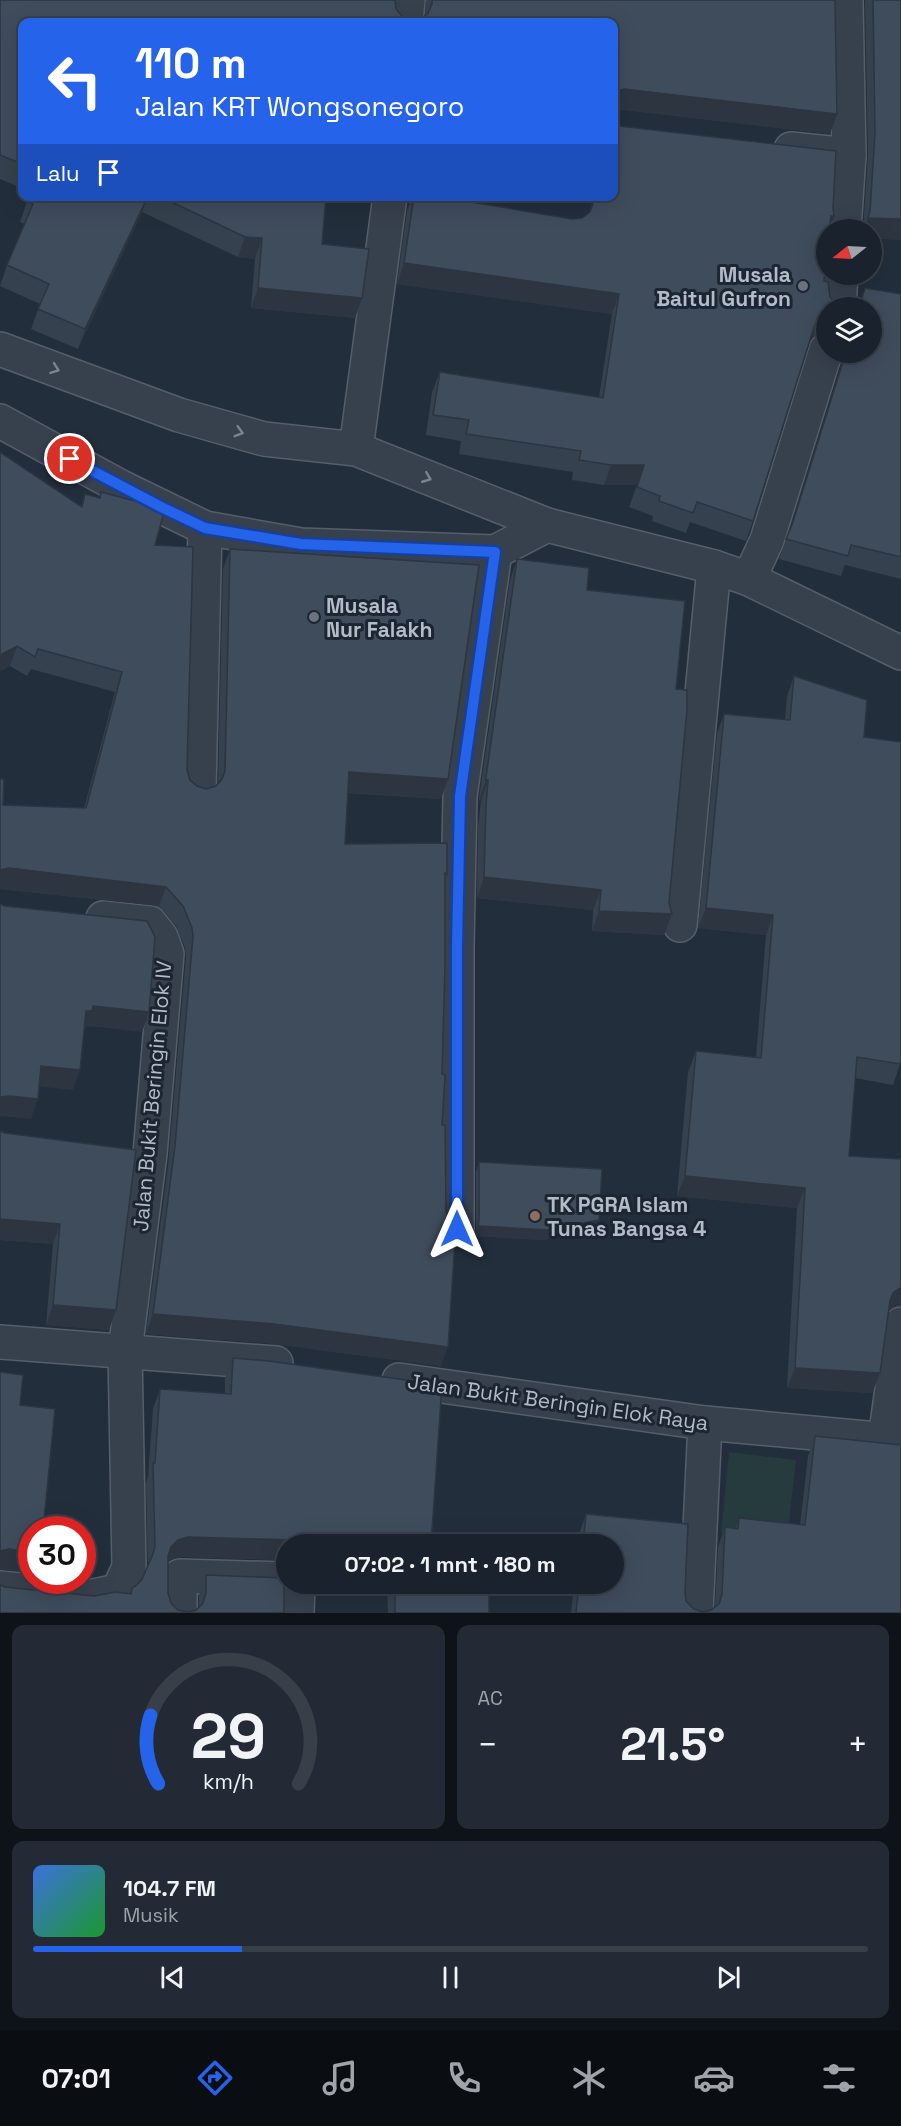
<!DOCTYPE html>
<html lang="id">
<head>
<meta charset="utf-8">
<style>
  :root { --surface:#1a222d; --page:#232a35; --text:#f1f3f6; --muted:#9fa4aa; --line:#383f49; --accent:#2563eb }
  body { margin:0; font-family:"Space Grotesk",sans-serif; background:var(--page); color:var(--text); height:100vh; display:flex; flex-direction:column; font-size:22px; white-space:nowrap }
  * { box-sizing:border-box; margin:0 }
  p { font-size:20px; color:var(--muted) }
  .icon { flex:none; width:33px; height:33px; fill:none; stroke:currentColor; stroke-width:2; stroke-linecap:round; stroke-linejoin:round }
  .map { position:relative; height:1613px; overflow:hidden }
  .drawer { display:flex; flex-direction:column; gap:12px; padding:12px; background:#0e1319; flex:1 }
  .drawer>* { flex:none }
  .banner { position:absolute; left:18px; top:18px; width:600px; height:183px; border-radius:12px; box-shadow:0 6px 24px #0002,0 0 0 2px var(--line); background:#2563eb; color:#fff; overflow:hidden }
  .needle { width:39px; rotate:252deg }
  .fabs { position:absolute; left:816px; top:219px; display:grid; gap:12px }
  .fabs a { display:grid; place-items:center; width:66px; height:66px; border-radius:50%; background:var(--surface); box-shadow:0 6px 24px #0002,0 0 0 2px var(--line); font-size:30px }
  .speed { position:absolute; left:18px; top:1516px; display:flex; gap:12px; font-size:30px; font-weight:700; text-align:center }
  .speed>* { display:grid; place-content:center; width:78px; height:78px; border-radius:50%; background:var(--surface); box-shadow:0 6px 24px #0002,0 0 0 2px var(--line); line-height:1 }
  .speed .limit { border:9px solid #d22; background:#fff; color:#111 }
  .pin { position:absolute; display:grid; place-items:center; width:51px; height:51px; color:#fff; margin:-26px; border:3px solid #fff; border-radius:50%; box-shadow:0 2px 6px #0007 }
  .me { position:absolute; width:66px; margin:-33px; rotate:0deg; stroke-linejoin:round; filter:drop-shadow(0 0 4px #0008) }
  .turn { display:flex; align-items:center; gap:21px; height:126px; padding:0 18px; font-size:27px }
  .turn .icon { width:78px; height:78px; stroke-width:2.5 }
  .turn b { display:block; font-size:42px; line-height:51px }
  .then { display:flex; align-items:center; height:57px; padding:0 18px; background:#0003; gap:12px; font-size:22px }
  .big { font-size:45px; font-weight:700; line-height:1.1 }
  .drawer .tile { flex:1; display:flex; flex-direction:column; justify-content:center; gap:9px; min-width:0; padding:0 21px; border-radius:12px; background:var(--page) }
  .drawer .dial { align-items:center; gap:0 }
  .dial svg { height:156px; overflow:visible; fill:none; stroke:var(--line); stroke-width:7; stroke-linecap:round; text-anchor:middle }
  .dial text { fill:var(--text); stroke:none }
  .song { display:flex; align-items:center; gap:18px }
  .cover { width:72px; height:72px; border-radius:9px; background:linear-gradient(135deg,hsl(220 70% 55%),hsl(130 70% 35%)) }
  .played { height:6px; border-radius:3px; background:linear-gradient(90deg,var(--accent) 25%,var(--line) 25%) }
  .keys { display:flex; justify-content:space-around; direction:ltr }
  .heat { display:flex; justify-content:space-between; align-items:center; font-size:33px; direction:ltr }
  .drawer .tiles { flex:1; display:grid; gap:12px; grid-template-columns:1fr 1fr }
  .tile:last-child { grid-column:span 2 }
  .trip { position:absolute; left:276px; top:1534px; width:348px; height:60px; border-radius:30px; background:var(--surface); box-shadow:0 6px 24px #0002,0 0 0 2px var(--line); font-weight:700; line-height:60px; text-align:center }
  .tab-bar { display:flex; height:96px; justify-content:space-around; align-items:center; background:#0a0e12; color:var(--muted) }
  .tab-bar .icon { width:42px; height:42px }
  .tab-bar .active { color:var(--accent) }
  .tab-bar b { font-size:27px; color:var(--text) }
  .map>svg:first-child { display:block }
  .green { fill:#253b3d }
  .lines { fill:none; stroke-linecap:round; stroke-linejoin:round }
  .minor-casing { stroke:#555e6a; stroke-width:36 }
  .tertiary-casing { stroke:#555e6a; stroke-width:36 }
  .minor { stroke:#37404d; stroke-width:33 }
  .tertiary { stroke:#37404d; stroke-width:33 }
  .wall { fill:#36414f }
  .shaded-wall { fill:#2c3540 }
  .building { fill:#3f4c5c; stroke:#2c3540; stroke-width:1.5 }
  .oneway { stroke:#7b8491 }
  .route-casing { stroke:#184099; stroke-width:15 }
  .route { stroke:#2563eb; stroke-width:10 }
  .worship-dot { fill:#6b7280; stroke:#1c2531; stroke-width:2 }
  .education-dot { fill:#8d6e63; stroke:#1c2531; stroke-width:2 }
  .labels { text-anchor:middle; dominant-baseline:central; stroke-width:6; stroke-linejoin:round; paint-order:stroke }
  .poi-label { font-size:21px; font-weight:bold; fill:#b2bbc8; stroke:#1c2531; text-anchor:start }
  .street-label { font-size:21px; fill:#b2bbc8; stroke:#1c2531 }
</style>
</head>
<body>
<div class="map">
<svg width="901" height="1613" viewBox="0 0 901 1613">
  <rect width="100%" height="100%" fill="#232e3c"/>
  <!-- green -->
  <polygon class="green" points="729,1452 796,1460 787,1540 721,1533"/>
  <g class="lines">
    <!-- minor casing -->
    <g class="minor-casing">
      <g id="minor">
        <polyline points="406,22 408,0"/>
        <polyline points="791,149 849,155"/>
        <polyline points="844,230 849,155 846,0"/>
        <polyline points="839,308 841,274"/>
        <polyline points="356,449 390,196"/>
        <polyline points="749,579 767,540 826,350"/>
        <polyline points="199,790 205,528"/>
        <polyline points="680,925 714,567"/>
        <polyline points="457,1229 457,946 460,796 495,552"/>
        <polyline points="0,1342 276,1363"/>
        <polyline points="399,1380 705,1423 901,1441"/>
        <polyline points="885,1439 901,1324"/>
        <polyline points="0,1588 89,1597 118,1591 129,1567 125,1351 150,1154 167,954 161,937 150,923 103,918"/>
        <polyline points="180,1613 180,1576 286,1579"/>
        <polyline points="297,1613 298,1584"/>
        <polyline points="696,1613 705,1423"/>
      </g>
    </g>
    <!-- tertiary casing -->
    <g class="tertiary-casing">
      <g id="tertiary">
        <polyline points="0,349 179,415 264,439 356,449 547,525 714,567 749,579 901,653"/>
        <polyline points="0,421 121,487 205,528 301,545 495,552 547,525"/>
      </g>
    </g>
    <!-- minor -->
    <use href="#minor" class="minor"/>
    <!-- tertiary -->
    <use href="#tertiary" class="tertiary"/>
  </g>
  <!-- wall -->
  <g class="wall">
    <polygon points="0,0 396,9 403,17 411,20 421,19 425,15 426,0 835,0 830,134 616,109 614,22 22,22 22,188 0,179"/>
    <polygon points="865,0 901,0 901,240 872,238 872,230 863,230 868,155"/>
    <polygon points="619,126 833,208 834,216 829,230 824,281 830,297 836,303 845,306 901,294 901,579 845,565 841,576 779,559 789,533 844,356 844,352 872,352 872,308 826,308 826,332 821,332 814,336 810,342 753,521 746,541 690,522 686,533 652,521 653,516 629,507 637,485 604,485 572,480 573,472 459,454 461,441 426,435 432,392 440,372 599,397 612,314 397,284 407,211 412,196 435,196 572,219 582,218 589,213 594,196 614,196"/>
    <polygon points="29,196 326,196 322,244 362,298 355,318 251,308 255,259 238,257 142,212 78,349 31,329 40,304 0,286 7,265 24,224 20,222"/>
    <polygon points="101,492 155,545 187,770 190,780 197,786 206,789 216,786 218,784 223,569 230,549 441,799 348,793 345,844 447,874 445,879 442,1074 441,1366 267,1343 146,1334 168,1166 186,956 185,948 176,926 159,906 0,889 0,779 3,805 84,808 115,692 31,669 27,676 10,666 0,671 81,506 85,494 99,498"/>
    <polygon points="517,559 587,590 676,689 669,903 672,914 664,935 592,931 593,910 477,898 478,827 481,801 479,801 479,798 510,580"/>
    <polygon points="794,676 864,737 900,1064 893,1085 855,1078 849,1156 895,1306 888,1311 880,1373 872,1393 787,1388 797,1208 677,1196 688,1072 696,1051 756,1057 766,935 698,928 717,734 724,714 785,720 787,696"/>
    <polygon points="0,1131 5,1133 136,1150 109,1330 46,1325 53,1244 0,1240"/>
    <polygon points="479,1162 599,1220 596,1230 543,1240 474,1236 476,1229 476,1172"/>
    <polygon points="233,1358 431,1545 286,1545 286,1560 181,1557 170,1560 168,1562 168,1593 171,1603 178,1610 188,1612 196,1610 199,1607 199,1595 206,1575 284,1613 0,1613 5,1587 94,1596 130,1594 132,1588 137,1585 142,1579 148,1567 146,1483 148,1477 153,1409 160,1389 225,1394 225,1378"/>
    <polygon points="815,1436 901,1613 571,1613 574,1584 614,1584 614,1545 578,1545 579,1534 586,1514 685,1592 686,1601 694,1609 703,1612 711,1610 715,1607 718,1547 725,1527 736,1528 739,1518 800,1525 808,1456"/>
    <polygon points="387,1584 428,1584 428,1594 489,1613 388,1613"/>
  </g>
  <!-- shaded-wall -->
  <g class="shaded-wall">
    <polygon points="624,89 837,114 830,134 616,109 614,110 614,92"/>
    <polygon points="148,196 142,212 78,349 85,329"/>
    <polygon points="831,216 834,216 829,230"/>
    <polygon points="868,218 901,219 901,240 872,238 872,230 864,230"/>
    <polygon points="245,237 262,238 255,259 238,257"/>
    <polygon points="404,263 619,294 612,314 397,284"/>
    <polygon points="258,288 362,298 355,318 251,308"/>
    <polygon points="826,313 826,332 821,332 814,336 808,344 815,324 821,316"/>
    <polygon points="611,465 644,465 637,485 604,485"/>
    <polygon points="17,646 10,666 0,671 0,655"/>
    <polygon points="349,772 448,779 441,799 342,792"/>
    <polygon points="486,780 488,780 481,801 479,801"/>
    <polygon points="9,868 166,887 159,906 0,889 0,870"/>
    <polygon points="484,877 601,890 593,910 477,898"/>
    <polygon points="706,908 773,915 766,935 698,928"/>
    <polygon points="599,911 672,914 664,935 592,931"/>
    <polygon points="93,1006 149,1012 142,1032 87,1026 85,1031 79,1031 86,1011"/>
    <polygon points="41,1066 80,1070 73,1090 34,1086"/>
    <polygon points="10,1096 38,1099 31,1119 0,1116 0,1097"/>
    <polygon points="685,1176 805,1188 797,1208 677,1196"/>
    <polygon points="0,1219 60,1224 53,1244 0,1240"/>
    <polygon points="599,1220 596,1230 543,1240 474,1236 478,1226"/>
    <polygon points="901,1287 901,1306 895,1306 886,1313 893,1293"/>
    <polygon points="53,1305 116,1310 109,1330 46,1325"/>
    <polygon points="153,1314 274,1324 448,1347 441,1366 267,1343 146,1334"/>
    <polygon points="795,1368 880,1373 872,1393 787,1388"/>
    <polygon points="331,1536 394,1540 392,1545 286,1545 286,1560 181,1557 170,1560 164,1567 171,1547 178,1540 188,1537"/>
    <polygon points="9,1549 32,1552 32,1572 0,1570 0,1551"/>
  </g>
  <!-- building -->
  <g class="building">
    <polygon points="0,0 395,0 396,9 403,17 411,20 421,19 428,13 432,4 432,0 835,0 837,114 624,89 614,92 614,22 22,22 22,164 0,155"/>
    <polygon points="873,0 901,0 901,219 868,218 870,211 875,134"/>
    <polygon points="614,123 619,126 836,151 833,208 834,216 831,216 829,230 826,230 826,255 824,281 828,282 830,297 836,303 845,306 854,305 862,298 865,288 901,294 901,557 851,545 848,556 786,539 792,525 846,352 872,352 872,308 826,308 826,313 821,316 815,324 753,521 697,502 693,513 659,501 660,496 637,487 644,465 611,465 579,460 581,451 466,434 469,420 433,415 440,372 603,398 619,294 404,263 414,196 435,196 572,219 582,218 590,212 594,200 598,200 599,196 614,196"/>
    <polygon points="29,196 148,196 85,329 38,309 49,284 7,265 33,204 27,202"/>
    <polygon points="159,196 326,196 322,244 369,249 362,298 258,288 262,238 245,237"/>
    <polygon points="0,452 82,507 85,494 100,498 101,492 165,509 155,545 193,547 187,770 190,780 197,786 206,789 216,786 222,779 225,771 230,549 479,565 448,779 349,772 345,844 447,843 447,874 445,873 445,966 442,1074 445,1075 445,1077 442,1125 445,1125 446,1210 448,1219 456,1226 448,1347 274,1324 153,1314 175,1146 193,936 192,928 183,906 166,887 9,868 0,870 0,779 4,779 3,805 86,808 122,672 38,649 35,657 17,646 0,655"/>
    <polygon points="517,559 589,568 587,590 685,601 676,689 687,690 687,710 669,903 672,914 599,911 601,890 484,877 486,806 488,780 486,780 486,777"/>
    <polygon points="794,676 867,700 864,737 901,742 901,1060 900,1064 857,1057 849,1156 901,1159 901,1287 893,1293 890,1301 880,1373 795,1368 805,1188 685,1176 696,1051 761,1058 773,915 706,908 724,714 790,720"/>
    <polygon points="0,904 5,906 147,921 155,937 149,1012 93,1006 92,1011 86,1011 80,1070 41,1066 38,1099 10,1096 0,1097"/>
    <polygon points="0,1131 5,1133 136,1150 116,1310 53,1305 60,1224 0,1219"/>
    <polygon points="479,1162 602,1169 599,1220 547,1230 478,1226 479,1219"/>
    <polygon points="233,1358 269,1361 442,1385 431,1545 394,1545 394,1540 331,1536 330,1544 294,1540 188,1537 178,1540 171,1547 168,1556 168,1593 171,1603 178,1610 188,1612 196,1610 203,1603 206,1593 206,1575 284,1578 284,1613 0,1613 0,1585 5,1587 94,1596 116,1592 131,1594 132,1588 137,1585 142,1579 153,1554 155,1547 153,1463 155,1463 160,1389 231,1394"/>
    <polygon points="0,1372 23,1375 20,1405 55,1409 43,1530 32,1530 32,1552 9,1549 0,1551"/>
    <polygon points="815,1436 901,1445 901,1613 576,1613 579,1584 614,1584 614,1545 583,1545 586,1514 688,1524 685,1592 686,1601 694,1609 703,1612 711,1610 719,1604 722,1594 725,1527 738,1529 739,1518 805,1525"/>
    <polygon points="395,1584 428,1584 428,1594 489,1594 489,1613 395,1613"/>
  </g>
  <!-- one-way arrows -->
  <defs><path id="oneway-chevron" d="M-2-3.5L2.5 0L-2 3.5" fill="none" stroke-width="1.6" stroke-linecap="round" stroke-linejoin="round" transform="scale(1.5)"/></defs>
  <g class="oneway">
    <use href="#oneway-chevron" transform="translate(55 369) rotate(20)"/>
    <use href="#oneway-chevron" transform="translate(239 432) rotate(16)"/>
    <use href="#oneway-chevron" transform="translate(427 478) rotate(22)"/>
  </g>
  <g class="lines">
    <!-- route casing -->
    <g class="route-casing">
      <polyline id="route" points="70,459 161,507 205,528 301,544 495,552 460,796 457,946 457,1229"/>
    </g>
    <!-- route -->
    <use href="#route" class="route"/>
  </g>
  <!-- markers -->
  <g class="worship-dot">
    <circle cx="803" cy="286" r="6"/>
    <circle cx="314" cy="617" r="6"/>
  </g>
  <circle class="education-dot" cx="535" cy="1216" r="6"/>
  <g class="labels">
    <!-- poi labels -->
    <g class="poi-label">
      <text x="791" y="274" text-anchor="end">Musala<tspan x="791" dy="24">Baitul Gufron</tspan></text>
      <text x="326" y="605">Musala<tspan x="326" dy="24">Nur Falakh</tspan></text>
      <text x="547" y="1204">TK PGRA Islam<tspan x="547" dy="24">Tunas Bangsa 4</tspan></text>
    </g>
    <!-- street labels -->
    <g class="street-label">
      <text transform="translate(152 1096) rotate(-85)">Jalan Bukit Beringin Elok IV</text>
      <text transform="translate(558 1402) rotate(8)">Jalan Bukit Beringin Elok Raya</text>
    </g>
  </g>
</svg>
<div class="fabs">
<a><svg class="needle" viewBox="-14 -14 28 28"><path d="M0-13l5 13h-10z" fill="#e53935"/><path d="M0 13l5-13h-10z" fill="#9fa4aa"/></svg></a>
<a><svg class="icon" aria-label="layers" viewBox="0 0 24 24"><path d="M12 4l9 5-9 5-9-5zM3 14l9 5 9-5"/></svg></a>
</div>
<div class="speed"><div class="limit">30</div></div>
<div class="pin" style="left:70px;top:459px;background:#d93025"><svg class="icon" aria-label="arrive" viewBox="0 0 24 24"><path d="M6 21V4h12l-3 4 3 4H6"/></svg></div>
<svg class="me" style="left:457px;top:1229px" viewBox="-20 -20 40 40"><path d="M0-17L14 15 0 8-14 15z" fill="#2563eb" stroke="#fff" stroke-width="4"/></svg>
<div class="trip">07:02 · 1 mnt · 180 m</div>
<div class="banner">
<div class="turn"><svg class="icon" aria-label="left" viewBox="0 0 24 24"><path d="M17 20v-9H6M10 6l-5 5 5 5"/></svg><div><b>110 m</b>Jalan KRT Wongsonegoro</div></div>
<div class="then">Lalu<svg class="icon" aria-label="arrive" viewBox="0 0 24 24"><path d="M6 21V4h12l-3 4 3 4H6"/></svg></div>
</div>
</div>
<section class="drawer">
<div class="tiles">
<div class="tile dial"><svg viewBox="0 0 100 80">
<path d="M14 69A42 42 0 1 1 86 69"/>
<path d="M14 69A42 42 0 0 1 10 34" stroke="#2563eb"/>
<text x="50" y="56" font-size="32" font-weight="700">29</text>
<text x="50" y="72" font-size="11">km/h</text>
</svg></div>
<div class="tile"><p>AC</p>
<div class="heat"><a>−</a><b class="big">21.5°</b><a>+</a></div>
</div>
<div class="tile">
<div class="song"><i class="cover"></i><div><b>104.7 FM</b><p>Musik</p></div></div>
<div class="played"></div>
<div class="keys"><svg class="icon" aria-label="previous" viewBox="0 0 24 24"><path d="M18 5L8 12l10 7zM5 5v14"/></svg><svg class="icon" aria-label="pause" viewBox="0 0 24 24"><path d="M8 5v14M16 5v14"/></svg><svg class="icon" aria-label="next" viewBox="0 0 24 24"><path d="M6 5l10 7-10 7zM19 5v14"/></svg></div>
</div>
</div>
</section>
<nav class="tab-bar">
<b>07:01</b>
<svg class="icon active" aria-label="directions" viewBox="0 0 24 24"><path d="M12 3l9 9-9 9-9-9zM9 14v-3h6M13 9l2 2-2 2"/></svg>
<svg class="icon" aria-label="music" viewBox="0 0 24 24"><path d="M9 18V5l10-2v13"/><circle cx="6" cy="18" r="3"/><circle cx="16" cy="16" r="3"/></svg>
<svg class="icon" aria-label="phone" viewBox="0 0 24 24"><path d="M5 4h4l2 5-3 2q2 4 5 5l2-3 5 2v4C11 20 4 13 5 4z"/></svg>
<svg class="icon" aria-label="climate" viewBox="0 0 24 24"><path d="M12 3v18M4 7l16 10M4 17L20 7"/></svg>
<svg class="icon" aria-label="car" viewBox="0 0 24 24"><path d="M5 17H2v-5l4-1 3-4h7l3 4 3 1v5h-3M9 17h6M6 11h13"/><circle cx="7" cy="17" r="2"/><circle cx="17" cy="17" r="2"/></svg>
<svg class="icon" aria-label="filters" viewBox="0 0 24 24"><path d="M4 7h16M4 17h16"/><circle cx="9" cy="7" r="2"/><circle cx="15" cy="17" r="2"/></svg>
</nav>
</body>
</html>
